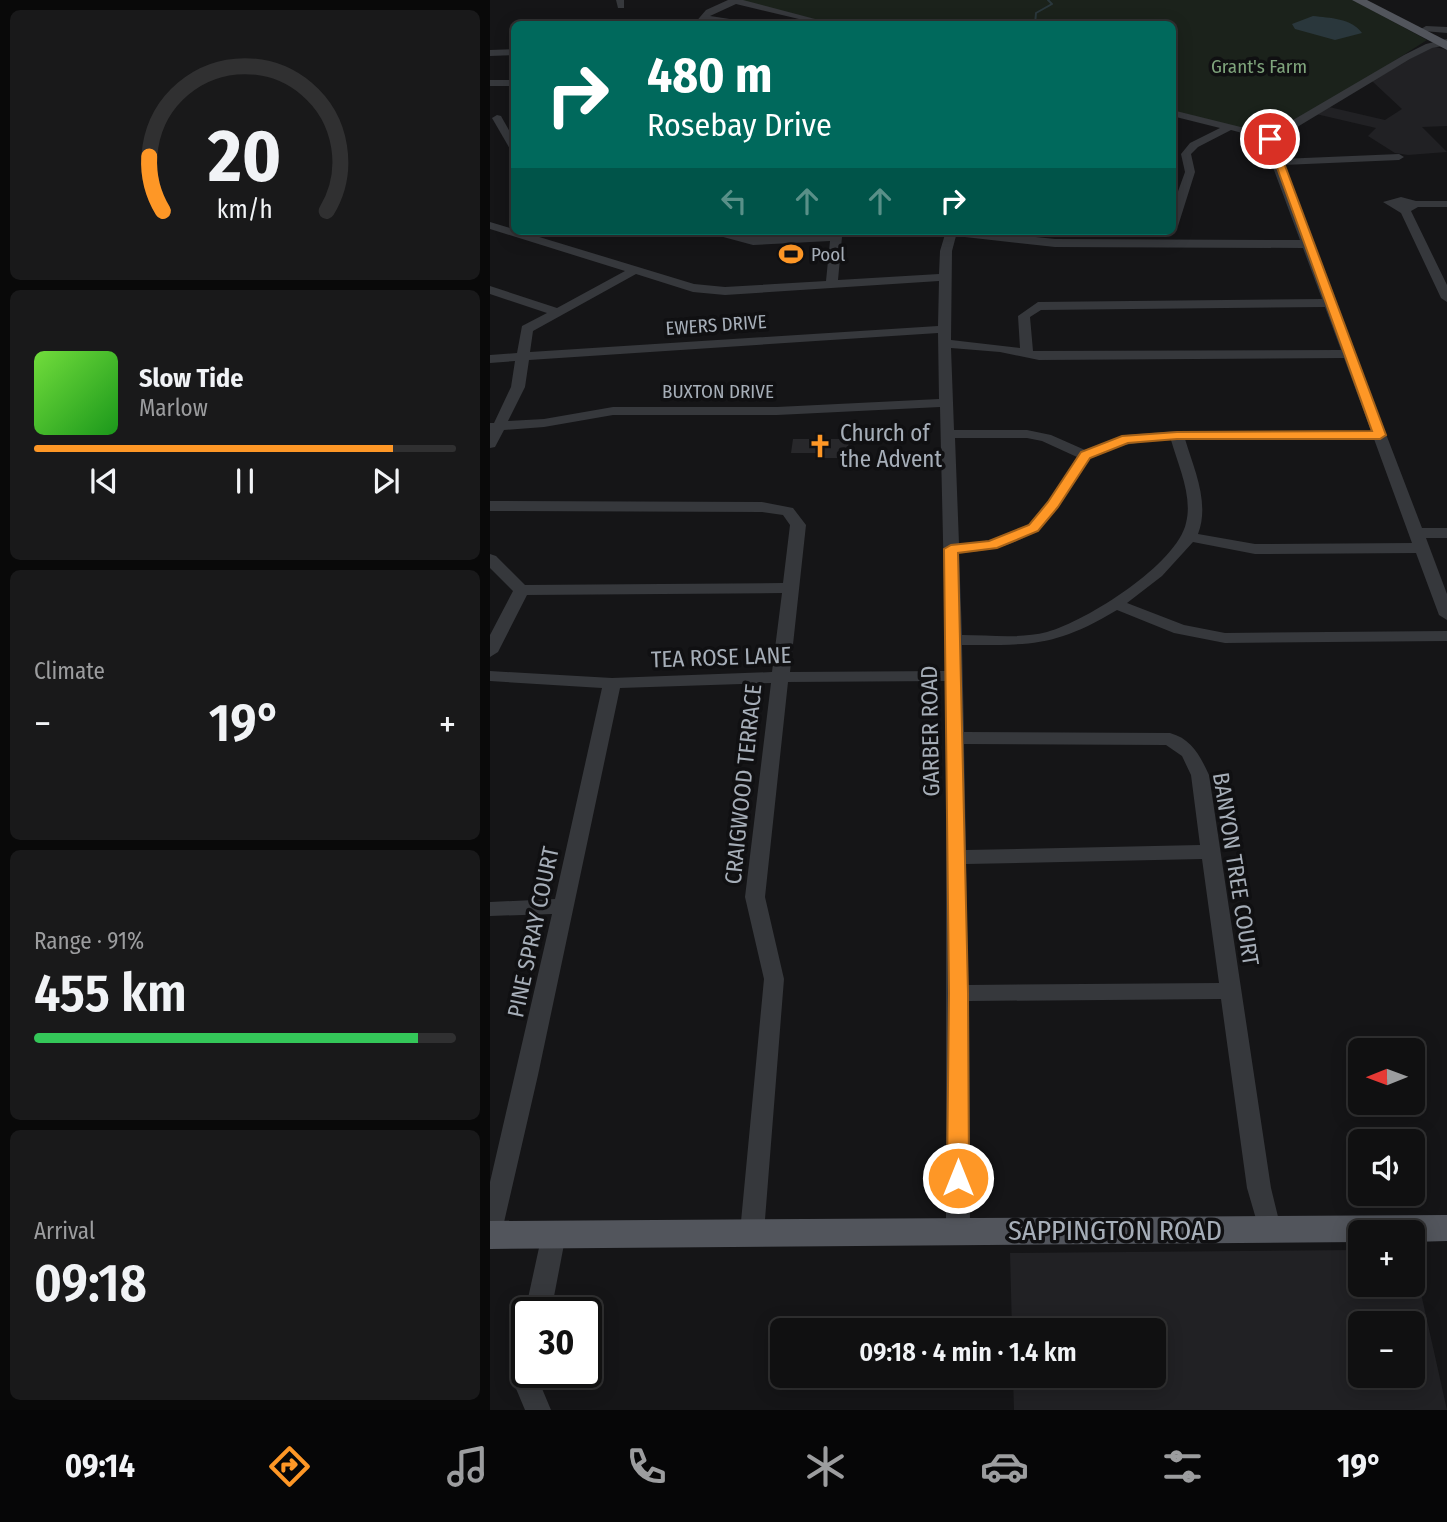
<!DOCTYPE html>
<html lang="en">
<head>
<meta charset="utf-8">
<style>
  :root { --surface:#101011; --page:#19191a; --text:#f1f3f6; --muted:#9c9d9f; --line:#303031; --accent:#fe9726 }
  body { margin:0; font-family:"Fira Sans Condensed",sans-serif; background:var(--page); color:var(--text); height:100vh; display:flex; flex-direction:column; font-size:26px; white-space:nowrap }
  * { box-sizing:border-box; margin:0 }
  p { font-size:23px; color:var(--muted) }
  .icon { flex:none; width:38px; height:38px; fill:none; stroke:currentColor; stroke-width:2; stroke-linecap:round; stroke-linejoin:round }
  .map { position:relative; flex:1; overflow:hidden }
  .side { display:flex; flex-direction:column; gap:10px; padding:10px; background:#090909; width:490px }
  .side>* { flex:none }
  .hud { position:absolute; left:21px; top:21px; width:665px; height:214px; border-radius:10px; box-shadow:0 4px 18px #0003,0 0 0 2px var(--line); background:#00695c; color:#fff; overflow:hidden }
  .needle { width:46px; rotate:269deg }
  .buttons { position:absolute; left:858px; top:1038px; display:grid; gap:14px }
  .buttons a { display:grid; place-items:center; width:77px; height:77px; border-radius:10px; background:var(--surface); box-shadow:0 4px 18px #0003,0 0 0 2px var(--line); font-size:35px }
  .speed { position:absolute; left:21px; top:1297px; display:flex; gap:14px; font-size:35px; font-weight:700; text-align:center }
  .speed>* { display:grid; place-content:center; width:91px; height:91px; border-radius:50%; background:var(--surface); box-shadow:0 4px 18px #0003,0 0 0 2px var(--line); line-height:1 }
  .speed .limit { border:4px solid #111; border-radius:10px; background:#fff; color:#111 }
  .pin { position:absolute; display:grid; place-items:center; width:60px; height:60px; color:#fff; margin:-30px; border:4px solid #fff; border-radius:50%; box-shadow:0 2px 7px #0007 }
  .me { position:absolute; width:77px; margin:-38px; rotate:0deg; stroke-linejoin:round; filter:drop-shadow(0 0 5px #0008) }
  .turn { display:flex; align-items:center; gap:24px; height:147px; padding:0 21px; font-size:32px }
  .turn .icon { width:91px; height:91px; stroke-width:2.5 }
  .turn b { display:block; font-size:49px; line-height:60px }
  .lanes { display:flex; align-items:center; height:66px; padding:0 21px; background:#0003; justify-content:center; gap:35px; direction:ltr }
  .lanes .off { opacity:.35 }
  .big { font-size:52px; font-weight:600; line-height:1.1 }
  .side .card { flex:1; display:flex; flex-direction:column; justify-content:center; gap:10px; min-width:0; padding:0 24px; border-radius:10px; background:var(--page) }
  .side .dial { align-items:center; gap:0 }
  .dial svg { height:182px; overflow:visible; fill:none; stroke:var(--line); stroke-width:7; stroke-linecap:round; text-anchor:middle }
  .dial text { fill:var(--text); stroke:none }
  .song { display:flex; align-items:center; gap:21px }
  .cover { width:84px; height:84px; border-radius:10px; background:linear-gradient(135deg,hsl(100 70% 55%),hsl(120 70% 35%)) }
  .played { height:7px; border-radius:4px; background:linear-gradient(90deg,var(--accent) 85%,var(--line) 85%) }
  .keys { display:flex; justify-content:space-around; direction:ltr }
  .heat { display:flex; justify-content:space-between; align-items:center; font-size:38px; direction:ltr }
  .charge { height:10px; border-radius:5px; background:linear-gradient(90deg,#34c759 91%,var(--line) 0) }
  .trip { position:absolute; left:280px; top:1318px; width:396px; height:70px; border-radius:10px; background:var(--surface); box-shadow:0 4px 18px #0003,0 0 0 2px var(--line); font-weight:600; line-height:70px; text-align:center }
  .menu { display:flex; height:112px; justify-content:space-around; align-items:center; background:#060607; color:var(--muted) }
  .menu .icon { width:49px; height:49px }
  .menu .selected { color:var(--accent) }
  .menu b { font-size:32px; color:var(--text) }
  main { display:flex; flex:1; min-height:0 }
  .map>svg:first-child { display:block }
  .built { fill:#212124; fill-rule:evenodd }
  .green { fill:#1b221b }
  .water { fill:#2a373c }
  .lines { fill:none; stroke-linecap:round; stroke-linejoin:round }
  .stream { stroke:#2a373c; stroke-width:2 }
  .building { fill:#28282b }
  .minor { fill:#36383c; fill-rule:evenodd }
  .major { fill:#52555c; fill-rule:evenodd }
  .route { fill:#fe9726; stroke:#a56219; stroke-width:2 }
  .labels { text-anchor:middle; dominant-baseline:central; stroke-width:7; stroke-linejoin:round; paint-order:stroke }
  .far-park-label { font-size:19px; fill:#7fa47c; stroke:#101012 }
  .far-poi-label { font-size:19px; fill:#a6aeb8; stroke:#101012; text-anchor:start }
  .far-street-label { font-size:19px; fill:#a6aeb8; stroke:#101012 }
  .poi-label { font-size:23px; fill:#a6aeb8; stroke:#101012; text-anchor:start }
  .street-label { font-size:23px; fill:#a6aeb8; stroke:#101012 }
  .near-street-label { font-size:28px; fill:#a6aeb8; stroke:#101012 }
</style>
</head>
<body>
<main>
<section class="side">
<div class="card dial"><svg viewBox="0 0 100 80">
<path d="M14 69A42 42 0 1 1 86 69"/>
<path d="M14 69A42 42 0 0 1 8 45" stroke="#fe9726"/>
<text x="50" y="56" font-size="32" font-weight="700">20</text>
<text x="50" y="72" font-size="11">km/h</text>
</svg></div>
<div class="card">
<div class="song"><i class="cover"></i><div><b>Slow Tide</b><p>Marlow</p></div></div>
<div class="played"></div>
<div class="keys"><svg class="icon" aria-label="previous" viewBox="0 0 24 24"><path d="M18 5L8 12l10 7zM5 5v14"/></svg><svg class="icon" aria-label="pause" viewBox="0 0 24 24"><path d="M8 5v14M16 5v14"/></svg><svg class="icon" aria-label="next" viewBox="0 0 24 24"><path d="M6 5l10 7-10 7zM19 5v14"/></svg></div>
</div>
<div class="card"><p>Climate</p>
<div class="heat"><a>−</a><b class="big">19°</b><a>+</a></div>
</div>
<div class="card"><p>Range · 91%</p><b class="big">455 km</b><div class="charge"></div></div>
<div class="card"><p>Arrival</p><b class="big">09:18</b></div>
</section>
<div class="map">
<svg width="957" height="1410" viewBox="0 0 957 1410">
  <rect width="100%" height="100%" fill="#151517"/>
  <!-- built -->
  <g class="built">
    <polygon points="946,47 957,50 957,126 932,127 957,152 918,155 905,153 878,136 886,128 826,114 839,107 895,120 912,109 882,81 939,48"/>
    <path d="M 870,1250 L 870,1284 L 922,1284 L 922,1253 L 957,1410 L 524,1410 L 523,1376 L 663,1376 L 663,1330 L 522,1330 L 520,1253 ZM 870,1323 L 922,1323 L 922,1376 L 870,1376 Z"/>
  </g>
  <!-- green -->
  <polygon class="green" points="247,0 863,0 937,40 871,82 781,133 772,133 683,112 682,24 344,24"/>
  <!-- water -->
  <path class="water" d="M 823,16 C 840,18 861,18 872,33 L 845,40 L 805,29 L 802,24 Z"/>
  <g class="lines">
    <!-- stream -->
    <polyline class="stream" points="545,24 546,13 562,4 558,0"/>
  </g>
  <!-- building -->
  <polygon class="building" points="303,439 359,439 357,458 332,458 333,453 301,453"/>
  <g class="lines">
    <!-- minor -->
    <g class="minor">
      <polygon points="126,0 134,0 134,8 128,8"/>
      <polygon points="238,0 253,0 344,24 330,24 246,4 220,16 253,21 257,24 216,21 212,24 204,24 216,10"/>
      <polygon points="936,26 957,27 957,33 933,31 931,29"/>
      <path d="M 957,39 L 957,45 L 942,48 L 920,59 L 784,141 L 791,159 L 909,154 L 914,157 L 909,160 L 793,165 L 932,528 L 957,528 L 957,538 L 936,538 L 957,594 L 957,620 L 949,615 L 926,553 L 765,554 L 703,542 L 672,576 L 637,603 L 694,625 L 735,633 L 957,631 L 957,641 L 735,643 L 684,633 L 627,610 C 565,647 542,645 472,645 L 474,732 L 680,733 C 702,739 710,756 719,775 L 781,1188 L 791,1229 L 787,1236 L 779,1239 L 771,1236 L 757,1188 L 731,999 L 479,1001 L 480,1231 L 476,1238 L 468,1241 L 460,1238 L 456,1231 L 456,681 L 298,682 L 275,897 L 294,979 L 274,1232 L 271,1239 L 262,1242 L 253,1239 L 250,1232 L 274,979 L 255,897 L 281,683 L 130,688 L 48,1075 L 12,1231 L 8,1238 L 0,1241 L 0,1182 L 62,914 L 0,916 L 0,902 L 65,899 L 112,688 L 0,681 L 0,671 L 122,678 L 282,672 L 292,593 L 37,595 L 8,652 L 0,657 L 0,635 L 23,591 L 0,568 L 0,554 L 6,556 L 35,585 L 293,583 L 300,525 L 293,515 L 272,512 L 0,511 L 0,501 L 272,502 L 303,508 L 316,525 L 300,672 L 456,671 L 450,407 L 287,415 L 123,415 L 54,427 L 14,430 L 5,447 L 0,448 L 0,423 L 4,423 L 21,387 L 25,361 L 0,363 L 0,355 L 27,353 L 32,326 L 57,313 L 0,294 L 0,286 L 67,308 L 135,271 L 0,229 L 0,222 L 204,284 L 235,287 L 336,281 L 340,241 L 263,245 L 211,231 L 233,231 L 263,237 L 356,231 L 352,237 L 348,280 L 449,274 L 450,251 L 456,231 L 485,231 L 565,239 L 810,240 L 781,162 L 775,139 L 741,130 L 708,147 L 701,154 L 705,172 L 688,226 L 682,229 L 682,208 L 695,172 L 691,154 L 700,143 L 730,128 L 682,116 L 682,110 L 779,134 L 914,55 L 936,44 ZM 466,236 L 565,247 L 813,248 L 832,299 L 548,302 L 528,316 L 530,348 L 461,340 L 462,251 ZM 146,274 L 203,292 L 235,295 L 449,281 L 448,326 L 40,352 L 43,331 ZM 835,307 L 851,350 L 543,351 L 540,317 L 551,310 ZM 448,333 L 449,399 L 287,407 L 123,407 L 54,419 L 18,421 L 35,387 L 39,360 ZM 461,348 L 510,352 L 549,360 L 854,358 L 881,431 L 687,431 L 636,435 L 595,450 L 561,435 L 537,430 L 464,430 ZM 465,438 L 537,438 L 552,441 L 587,457 C 573,478 558,509 538,525 C 519,539 492,542 469,544 ZM 695,439 L 884,439 L 922,543 L 765,544 L 708,534 C 720,503 704,469 695,439 ZM 681,440 C 688,465 703,496 696,523 C 687,564 597,621 557,632 C 530,639 500,635 472,635 L 469,553 C 515,550 547,540 573,500 C 581,487 589,470 599,460 C 615,444 660,441 681,440 ZM 474,744 L 676,745 L 692,756 L 701,775 L 710,845 L 476,850 ZM 712,859 L 729,983 L 478,985 L 476,864 Z"/>
      <polygon points="24,49 24,55 0,56 0,50"/>
      <rect x="0" y="80" width="24" height="6"/>
      <polygon points="7,115 11,116 24,139 24,150 20,149 2,118"/>
      <polygon points="911,197 926,201 957,201 957,207 928,207 921,211 957,285 957,302 951,298 911,213 893,202"/>
      <polygon points="64,1224 73,1227 76,1234 61,1312 37,1312 37,1315 35,1312 52,1234 55,1227"/>
      <polygon points="37,1359 37,1372 50,1372 48,1379 61,1410 35,1410 22,1379 28,1363"/>
    </g>
    <!-- major -->
    <g class="major">
      <polygon points="862,0 877,0 957,41 957,50"/>
      <polygon points="957,1215 957,1241 922,1242 922,1232 870,1232 870,1242 0,1249 0,1221"/>
    </g>
  </g>
  <!-- route -->
  <polygon class="route" points="776,137 785,139 896,435 890,439 687,439 638,443 600,458 568,507 548,531 507,548 468,553 478,993 479,1178 475,1184 468,1187 460,1184 457,1178 459,993 454,549 461,545 499,541 539,525 558,502 591,452 632,436 687,432 882,431"/>
  <!-- icons -->
  <defs>
    <g id="stadium-bare" transform="scale(1.89)"><path d="M0-5a6.5 5 0 1 0 0 10a6.5 5 0 1 0 0-10ZM-3.5-1.8h7v3.6h-7Z" fill="#fe9726" stroke="#101012" stroke-width="2.5" paint-order="stroke"/></g>
    <g id="church-bare" transform="scale(1.89)"><path d="M-1.2-6h2.4v3.5h3.3v2.4h-3.3V6h-2.4V-.1h-3.3v-2.4h3.3Z" fill="#fe9726" stroke="#101012" stroke-width="2.5" paint-order="stroke"/></g>
  </defs>
  <g fill-rule="evenodd">
    <use href="#stadium-bare" x="301" y="254"/>
    <use href="#church-bare" x="330" y="446"/>
  </g>
  <g class="labels">
    <!-- far-park labels -->
    <g class="far-park-label">
      <text x="769" y="66">Grant's Farm</text>
    </g>
    <!-- far-poi labels -->
    <g class="far-poi-label">
      <text x="321" y="254">Pool</text>
    </g>
    <!-- far-street labels -->
    <g class="far-street-label">
      <text transform="translate(226 325) rotate(-4)">EWERS DRIVE</text>
      <text x="228" y="391">BUXTON DRIVE</text>
    </g>
    <!-- poi labels -->
    <g class="poi-label">
      <text x="350" y="433">Church of<tspan x="350" dy="26">the Advent</tspan></text>
    </g>
    <!-- street labels -->
    <g class="street-label">
      <text transform="translate(231 657) rotate(-2)">TEA ROSE LANE</text>
      <text transform="translate(440 731) rotate(-91)">GARBER ROAD</text>
      <text transform="translate(253 784) rotate(-84)">CRAIGWOOD TERRACE</text>
      <text transform="translate(746 869) rotate(81)">BANYON TREE COURT</text>
      <text transform="translate(43 932) rotate(-78)">PINE SPRAY COURT</text>
    </g>
    <!-- near-street labels -->
    <g class="near-street-label">
      <text x="625" y="1230">SAPPINGTON ROAD</text>
    </g>
  </g>
</svg>
<div class="buttons">
<a><svg class="needle" viewBox="-14 -14 28 28"><path d="M0-13l5 13h-10z" fill="#e53935"/><path d="M0 13l5-13h-10z" fill="#9c9d9f"/></svg></a>
<a><svg class="icon" aria-label="sound" viewBox="0 0 24 24"><path d="M4 9h4l5-4v14l-5-4H4zM17 9q2 3 0 6"/></svg></a>
<a>+</a>
<a>−</a>
</div>
<div class="speed"><div class="limit">30</div></div>
<div class="pin" style="left:780px;top:139px;background:#d93025"><svg class="icon" aria-label="arrive" viewBox="0 0 24 24"><path d="M6 21V4h12l-3 4 3 4H6"/></svg></div>
<svg class="me" style="left:468px;top:1178px" viewBox="-20 -20 40 40"><circle r="17" fill="#fe9726" stroke="#fff" stroke-width="3"/><path d="M0-11L8 9 0 5-8 9z" fill="#fff"/></svg>
<div class="trip">09:18 · 4 min · 1.4 km</div>
<div class="hud">
<div class="turn"><svg class="icon" aria-label="right" viewBox="0 0 24 24"><path d="M7 20v-9h11M14 6l5 5-5 5"/></svg><div><b>480 m</b>Rosebay Drive</div></div>
<div class="lanes"><svg class="icon off" aria-label="left" viewBox="0 0 24 24"><path d="M17 20v-9H6M10 6l-5 5 5 5"/></svg><svg class="icon off" aria-label="ahead" viewBox="0 0 24 24"><path d="M12 20V5M6 11l6-6 6 6"/></svg><svg class="icon off" aria-label="ahead" viewBox="0 0 24 24"><path d="M12 20V5M6 11l6-6 6 6"/></svg><svg class="icon" aria-label="right" viewBox="0 0 24 24"><path d="M7 20v-9h11M14 6l5 5-5 5"/></svg></div>
</div>
</div>
</main>
<nav class="menu">
<b>09:14</b>
<svg class="icon selected" aria-label="directions" viewBox="0 0 24 24"><path d="M12 3l9 9-9 9-9-9zM9 14v-3h6M13 9l2 2-2 2"/></svg>
<svg class="icon" aria-label="music" viewBox="0 0 24 24"><path d="M9 18V5l10-2v13"/><circle cx="6" cy="18" r="3"/><circle cx="16" cy="16" r="3"/></svg>
<svg class="icon" aria-label="phone" viewBox="0 0 24 24"><path d="M5 4h4l2 5-3 2q2 4 5 5l2-3 5 2v4C11 20 4 13 5 4z"/></svg>
<svg class="icon" aria-label="climate" viewBox="0 0 24 24"><path d="M12 3v18M4 7l16 10M4 17L20 7"/></svg>
<svg class="icon" aria-label="car" viewBox="0 0 24 24"><path d="M5 17H2v-5l4-1 3-4h7l3 4 3 1v5h-3M9 17h6M6 11h13"/><circle cx="7" cy="17" r="2"/><circle cx="17" cy="17" r="2"/></svg>
<svg class="icon" aria-label="filters" viewBox="0 0 24 24"><path d="M4 7h16M4 17h16"/><circle cx="9" cy="7" r="2"/><circle cx="15" cy="17" r="2"/></svg>
<b>19°</b>
</nav>
</body>
</html>
